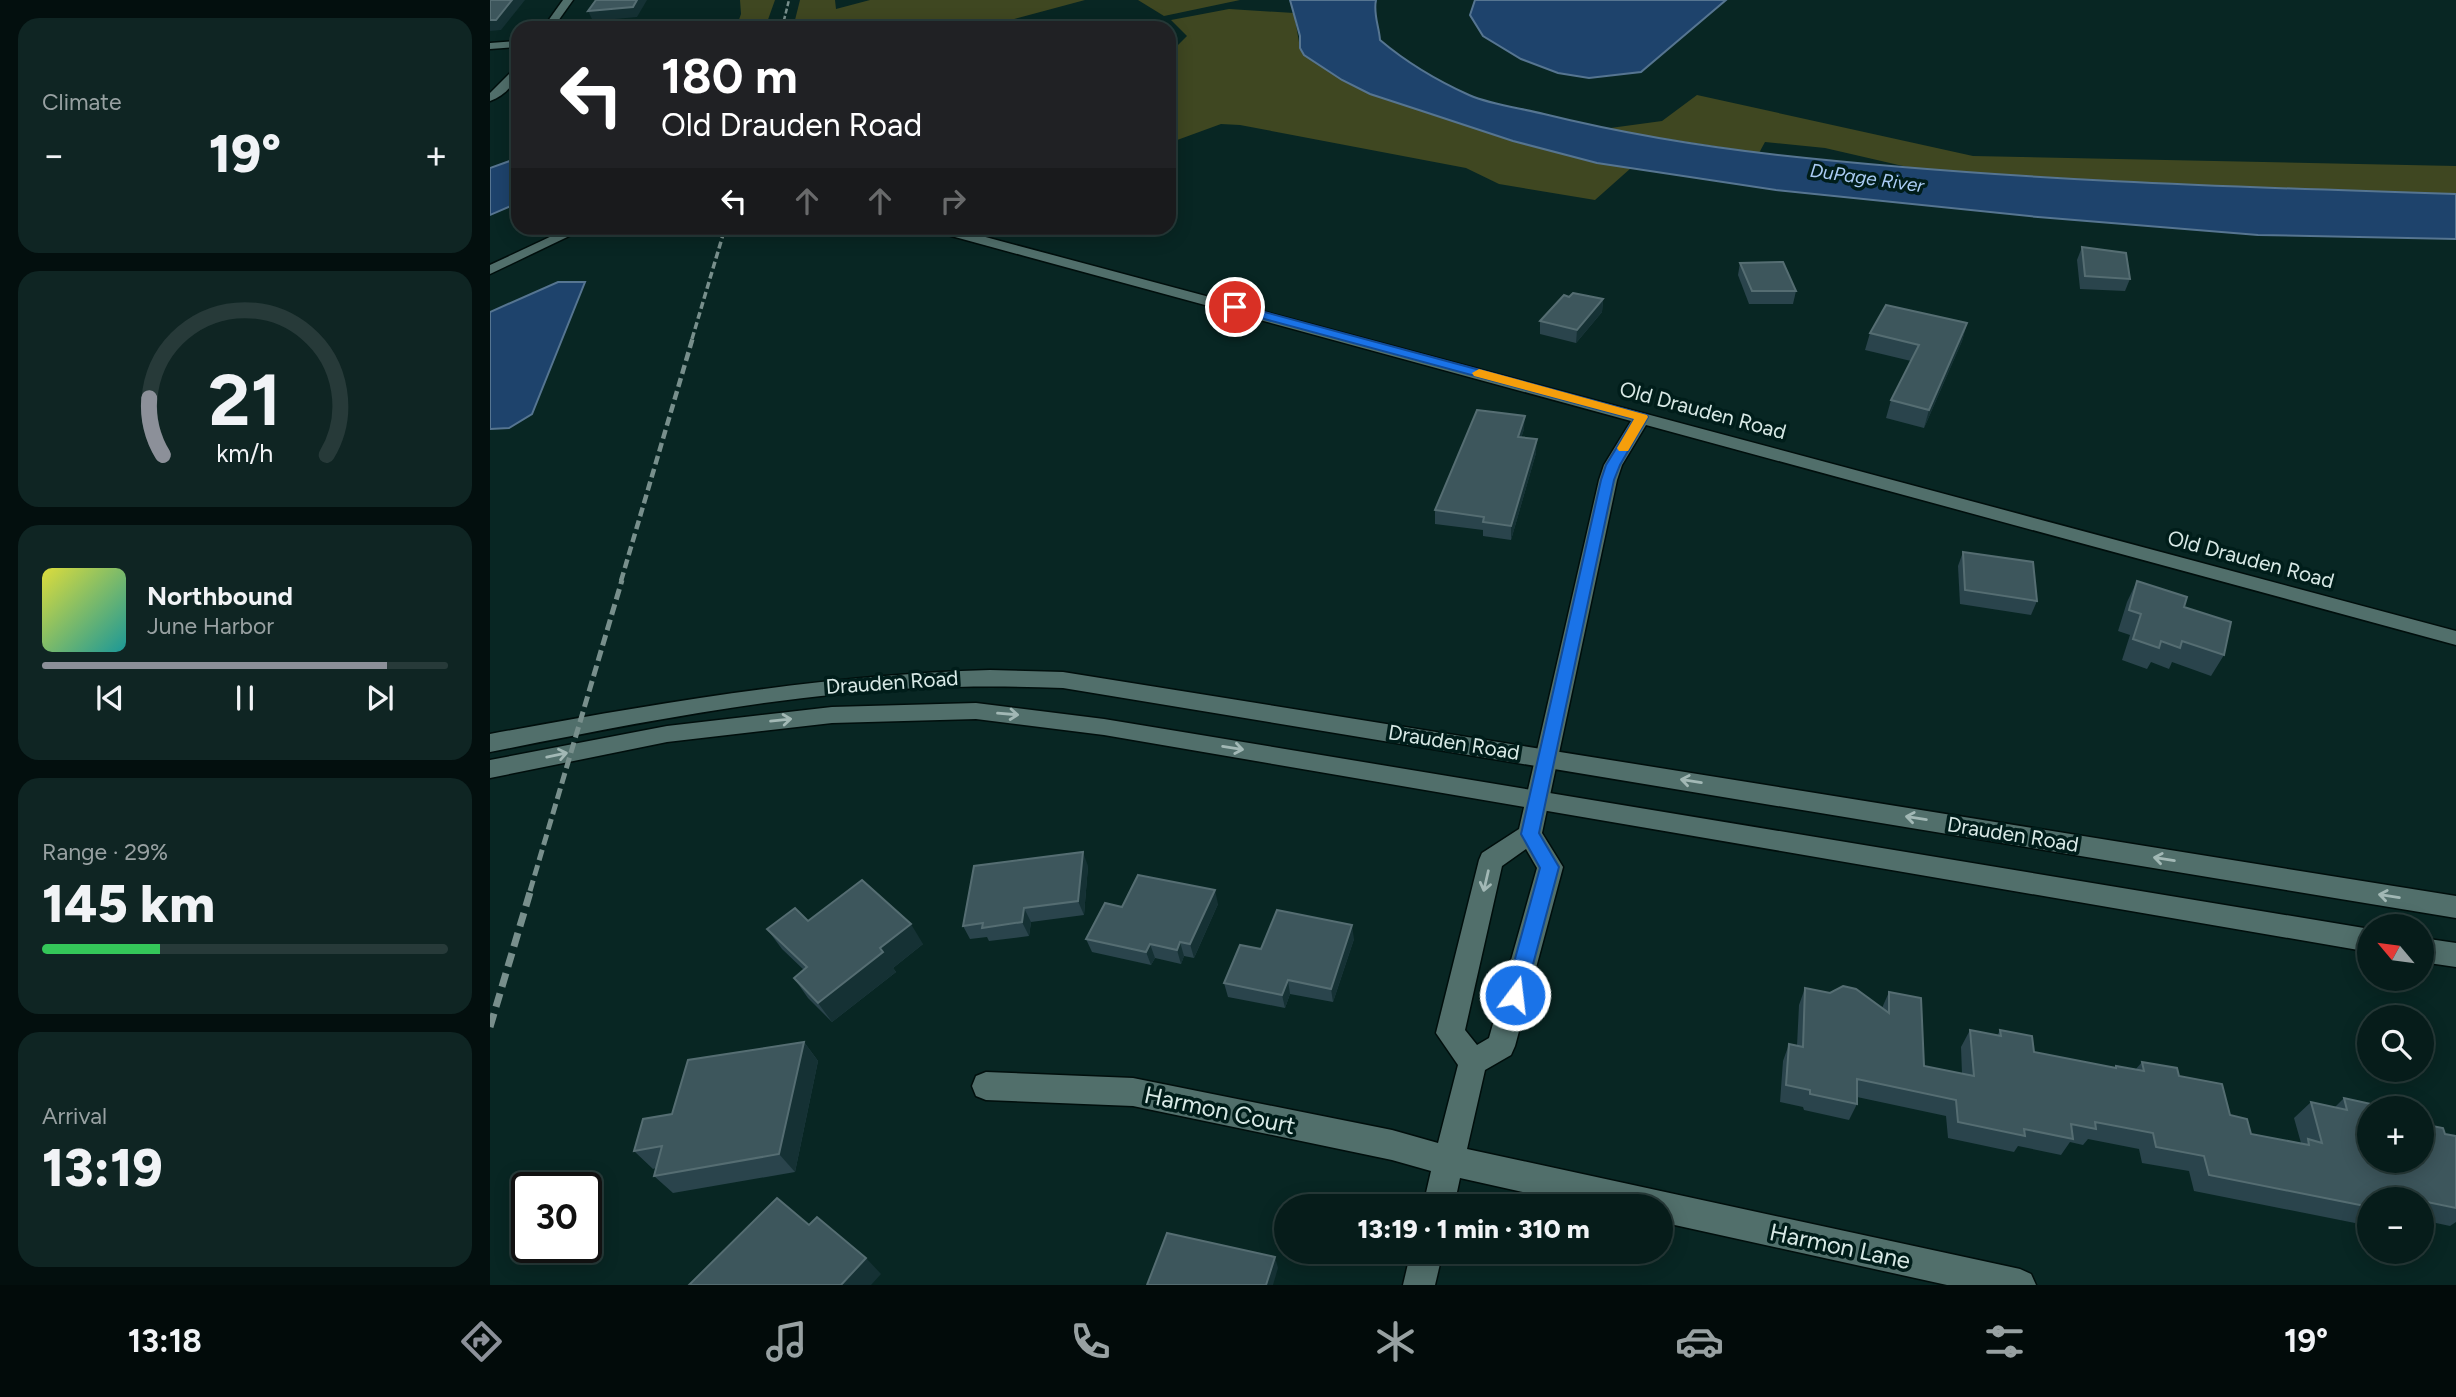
<!DOCTYPE html>
<html lang="en">
<head>
<meta charset="utf-8">
<style>
  :root { --surface:#061c1a; --page:#0f2523; --text:#f1f3f6; --muted:#98a1a2; --line:#273a39; --accent:#8c9099 }
  body { margin:0; font-family:Figtree,sans-serif; background:var(--page); color:var(--text); height:100vh; display:flex; flex-direction:column; font-size:26px; white-space:nowrap }
  * { box-sizing:border-box; margin:0 }
  p { font-size:23px; color:var(--muted) }
  .icon { flex:none; width:38px; height:38px; fill:none; stroke:currentColor; stroke-width:2; stroke-linecap:round; stroke-linejoin:round }
  .map { position:relative; flex:1; overflow:hidden }
  .details { display:flex; flex-direction:column; gap:18px; padding:18px; background:#030f0e; width:490px }
  .details>* { flex:none }
  .top-card { position:absolute; left:21px; top:21px; width:665px; height:214px; border-radius:21px; box-shadow:0 4px 18px #0003,0 0 0 2px var(--line); background:#202124; color:#fff; overflow:hidden }
  .needle { width:46px; rotate:299deg }
  .fabs { position:absolute; left:1867px; top:914px; display:grid; gap:14px }
  .fabs a { display:grid; place-items:center; width:77px; height:77px; border-radius:50%; background:var(--surface); box-shadow:0 4px 18px #0003,0 0 0 2px var(--line); font-size:35px }
  .speed { position:absolute; left:21px; top:1172px; display:flex; gap:14px; font-size:35px; font-weight:700; text-align:center }
  .speed>* { display:grid; place-content:center; width:91px; height:91px; border-radius:50%; background:var(--surface); box-shadow:0 4px 18px #0003,0 0 0 2px var(--line); line-height:1 }
  .speed .limit { border:4px solid #111; border-radius:10px; background:#fff; color:#111 }
  .pin { position:absolute; display:grid; place-items:center; width:60px; height:60px; color:#fff; margin:-30px; border:4px solid #fff; border-radius:50%; box-shadow:0 2px 7px #0007 }
  .me { position:absolute; width:77px; margin:-38px; rotate:15deg; stroke-linejoin:round; filter:drop-shadow(0 0 5px #0008) }
  .turn { display:flex; align-items:center; gap:24px; height:147px; padding:0 35px; font-size:32px }
  .turn .icon { width:91px; height:91px; stroke-width:2.5 }
  .turn b { display:block; font-size:49px; line-height:60px }
  .lanes { display:flex; align-items:center; height:66px; padding:0 35px; background:#0003; justify-content:center; gap:35px; direction:ltr }
  .lanes .off { opacity:.35 }
  .big { font-size:52px; font-weight:800; line-height:1.1 }
  .details .widget { flex:1; display:flex; flex-direction:column; justify-content:center; gap:10px; min-width:0; padding:0 24px; border-radius:21px; background:var(--page) }
  .details .dial { align-items:center; gap:0 }
  .dial svg { height:182px; overflow:visible; fill:none; stroke:var(--line); stroke-width:7; stroke-linecap:round; text-anchor:middle }
  .dial text { fill:var(--text); stroke:none }
  .song { display:flex; align-items:center; gap:21px }
  .cover { width:84px; height:84px; border-radius:10px; background:linear-gradient(135deg,hsl(60 70% 55%),hsl(180 70% 35%)) }
  .played { height:7px; border-radius:4px; background:linear-gradient(90deg,var(--accent) 85%,var(--line) 85%) }
  .keys { display:flex; justify-content:space-around; direction:ltr }
  .heat { display:flex; justify-content:space-between; align-items:center; font-size:38px; direction:ltr }
  .charge { height:10px; border-radius:5px; background:linear-gradient(90deg,#34c759 29%,var(--line) 0) }
  .trip { position:absolute; left:784px; top:1194px; width:399px; height:70px; border-radius:35px; background:var(--surface); box-shadow:0 4px 18px #0003,0 0 0 2px var(--line); font-weight:800; line-height:70px; text-align:center }
  .tabs { display:flex; height:112px; justify-content:space-around; align-items:center; background:#020b0a; color:var(--muted) }
  .tabs .icon { width:49px; height:49px }
  .tabs .active { color:var(--accent) }
  .tabs b { font-size:32px; color:var(--text) }
  main { display:flex; flex:1; min-height:0 }
  .map>svg:first-child { display:block }
  .green { fill:#3f4721 }
  .water { fill:#1e436c; stroke:#567591; stroke-width:2 }
  .lines { fill:none; stroke-linecap:round; stroke-linejoin:round }
  .minor-casing { stroke:#000e0c; stroke-width:3 }
  .tertiary-casing { stroke:#000e0c; stroke-width:3 }
  .minor { fill:#516f6b; fill-rule:evenodd }
  .tertiary { fill:#516f6b; fill-rule:evenodd }
  .rail-far4 { stroke:#788f8c; stroke-width:2.5; stroke-dasharray:5 2.5; stroke-linecap:butt }
  .rail-far3 { stroke:#788f8c; stroke-width:3.5; stroke-dasharray:7 3.5; stroke-linecap:butt }
  .rail-far2 { stroke:#788f8c; stroke-width:4.5; stroke-dasharray:9 4.5; stroke-linecap:butt }
  .rail-far1 { stroke:#788f8c; stroke-width:5; stroke-dasharray:11 5; stroke-linecap:butt }
  .rail { stroke:#788f8c; stroke-width:7; stroke-dasharray:14 7; stroke-linecap:butt }
  .wall { fill:#2a444c }
  .shaded-wall { fill:#153134 }
  .building { fill:#3d565c; stroke:#556d72; stroke-width:2 }
  .oneway { stroke:#a2b8b5 }
  .route { fill:#1a73e8; stroke:#114b97; stroke-width:2 }
  .slow { fill:#f59e0b }
  .labels { text-anchor:middle; dominant-baseline:central; stroke-width:7; stroke-linejoin:round; paint-order:stroke }
  .far-water-label { font-size:19px; font-style:italic; fill:#abcdf5; stroke:#001d1a }
  .street-label { font-size:21px; fill:#d8e9e6; stroke:#001d1a }
  .near-street-label { font-size:24px; fill:#d8e9e6; stroke:#001d1a }
</style>
</head>
<body>
<main>
<section class="details">
<div class="widget"><p>Climate</p>
<div class="heat"><a>−</a><b class="big">19°</b><a>+</a></div>
</div>
<div class="widget dial"><svg viewBox="0 0 100 80">
<path d="M14 69A42 42 0 1 1 86 69"/>
<path d="M14 69A42 42 0 0 1 8 44" stroke="#8c9099"/>
<text x="50" y="56" font-size="32" font-weight="700">21</text>
<text x="50" y="72" font-size="11">km/h</text>
</svg></div>
<div class="widget">
<div class="song"><i class="cover"></i><div><b>Northbound</b><p>June Harbor</p></div></div>
<div class="played"></div>
<div class="keys"><svg class="icon" aria-label="previous" viewBox="0 0 24 24"><path d="M18 5L8 12l10 7zM5 5v14"/></svg><svg class="icon" aria-label="pause" viewBox="0 0 24 24"><path d="M8 5v14M16 5v14"/></svg><svg class="icon" aria-label="next" viewBox="0 0 24 24"><path d="M6 5l10 7-10 7zM19 5v14"/></svg></div>
</div>
<div class="widget"><p>Range · 29%</p><b class="big">145 km</b><div class="charge"></div></div>
<div class="widget"><p>Arrival</p><b class="big">13:19</b></div>
</section>
<div class="map">
<svg width="1966" height="1285" viewBox="0 0 1966 1285">
  <rect width="100%" height="100%" fill="#082623"/>
  <!-- green -->
  <g class="green">
    <polygon points="250,0 285,0 275,28 246,28 251,14"/>
    <polygon points="310,0 345,0 346,9 380,0 595,0 491,28 303,28"/>
    <polygon points="648,0 750,0 674,16"/>
    <polygon points="739,9 804,13 810,48 814,55 852,80 880,94 932,111 1107,163 1141,168 1105,200 1009,184 976,168 750,125 731,124 679,143 679,54 697,36 681,20"/>
    <polygon points="1207,95 1483,156 1966,166 1966,194 1738,188 1426,169 1335,148 1275,142 1269,153 1113,129 1172,121"/>
  </g>
  <!-- water -->
  <g class="water">
    <path d="M 800,0 L 886,0 C 883,14 889,26 890,40 C 916,62 948,81 979,95 C 1002,105 1030,108 1054,114 C 1131,133 1209,146 1288,155 C 1515,180 1738,187 1966,194 L 1966,239 L 1768,235 L 1548,217 L 1286,190 L 1107,163 L 1023,141 L 932,111 L 880,94 L 852,80 L 814,55 L 810,48 L 810,36 Z"/>
    <polygon points="985,0 1236,0 1151,72 1099,78 1068,73 1031,59 993,36 980,15"/>
    <polygon points="28,158 28,203 0,215 0,168"/>
    <polygon points="68,282 95,282 42,414 19,428 0,429 0,312"/>
  </g>
  <g class="lines">
    <!-- minor casing -->
    <g class="minor-casing">
      <g id="minor">
        <polygon points="73,0 83,0 63,28 53,28"/>
        <polygon points="28,41 28,47 0,49 0,43"/>
        <path d="M 28,65 C 28,82 16,95 0,101 L 0,93 Z"/>
        <polygon points="79,228 96,228 0,274 0,265"/>
        <path d="M 441,228 L 462,228 L 1966,631 L 1966,645 L 1156,425 L 1132,465 L 1127,480 L 1052,833 L 1073,867 L 1025,1046 L 1021,1055 L 995,1070 L 977,1149 L 1530,1269 L 1541,1274 L 1546,1285 L 1457,1285 L 1171,1222 L 1171,1206 L 1096,1206 L 970,1178 L 964,1206 L 933,1206 L 941,1171 L 902,1160 L 643,1106 L 496,1100 L 486,1096 L 482,1086 L 486,1076 L 496,1072 L 643,1078 L 902,1130 L 948,1143 L 968,1065 L 946,1033 L 989,860 L 992,853 L 1029,829 L 1109,480 L 1114,465 L 1141,421 L 443,231 ZM 1036,849 L 1047,868 L 999,1038 L 987,1045 L 975,1030 L 1012,866 Z"/>
        <polygon points="921,1251 953,1251 945,1285 913,1285"/>
      </g>
    </g>
    <!-- tertiary casing -->
    <g class="tertiary-casing">
      <g id="tertiary">
        <path d="M 500,670 L 573,672 L 1966,896 L 1966,918 L 573,688 C 525,686 478,686 430,688 C 285,695 142,724 0,752 L 0,734 C 166,703 331,675 500,670 Z"/>
        <polygon points="486,703 614,719 1880,929 1880,952 614,735 486,719 342,723 177,742 0,778 0,760 177,726 342,707"/>
        <polygon points="1932,938 1966,943 1966,967 1932,962"/>
      </g>
    </g>
    <!-- minor -->
    <use href="#minor" class="minor"/>
    <!-- tertiary -->
    <use href="#tertiary" class="tertiary"/>
    <!-- rail-far4 -->
    <polyline class="rail-far4" points="292,28 299,0"/>
    <!-- rail-far3 -->
    <polyline class="rail-far3" points="202,339 235,228"/>
    <!-- rail-far2 -->
    <polyline class="rail-far2" points="131,581 203,337"/>
    <!-- rail-far1 -->
    <polyline class="rail-far1" points="40,891 132,580"/>
    <!-- rail -->
    <polyline class="rail" points="0,1027 41,889"/>
  </g>
  <!-- wall -->
  <g class="wall">
    <polygon points="1592,247 1640,279 1635,291 1590,289 1587,260"/>
    <polygon points="1250,263 1306,291 1303,304 1259,304 1248,275"/>
    <polygon points="1079,297 1113,299 1112,312 1086,343 1050,334 1050,321"/>
    <polygon points="1477,323 1472,341 1434,428 1396,418 1401,400 1421,361 1375,350 1380,333"/>
    <polygon points="1034,429 1031,438 1046,453 1021,540 993,536 993,530 945,524 945,510"/>
    <polygon points="1473,552 1547,601 1541,615 1470,604 1468,566"/>
    <polygon points="1647,581 1694,607 1734,655 1721,676 1682,662 1679,669 1661,662 1657,669 1632,660 1640,635 1628,631 1637,602"/>
    <polygon points="598,866 594,915 541,922 539,936 499,941 497,937 480,939 473,926"/>
    <polygon points="728,904 704,958 694,956 691,964 665,958 661,965 602,952 596,939 632,907"/>
    <polygon points="318,921 433,944 403,968 406,972 342,1022 318,998 304,978 314,970 292,949 277,929"/>
    <polygon points="864,939 843,1002 800,994 795,1008 738,997 734,983 771,949"/>
    <polygon points="1315,988 1340,993 1392,1008 1399,992 1434,1066 1472,1074 1471,1047 1480,1030 1507,1036 1510,1030 1544,1052 1624,1068 1626,1066 1646,1069 1652,1062 1689,1076 1761,1134 1811,1143 1804,1118 1821,1102 1845,1107 1854,1098 1955,1134 1966,1136 1966,1222 1960,1226 1932,1220 1932,1199 1880,1199 1880,1226 1704,1191 1699,1171 1652,1163 1649,1149 1598,1139 1593,1145 1580,1142 1571,1155 1528,1146 1524,1152 1458,1138 1456,1116 1367,1097 1367,1104 1359,1120 1314,1110 1313,1107 1290,1102 1293,1061 1299,1044 1307,1046 1309,1005"/>
    <polygon points="314,1042 328,1061 305,1172 183,1193 164,1176 166,1168 163,1169 144,1151 182,1114"/>
  </g>
  <!-- shaded-wall -->
  <g class="shaded-wall">
    <polygon points="22,0 35,0 11,30 0,31 0,20"/>
    <polygon points="147,0 157,0 147,17 103,21 98,11"/>
    <polygon points="1113,299 1112,312 1086,343 1087,330"/>
    <polygon points="1477,323 1472,341 1434,428 1439,410"/>
    <polygon points="1035,416 1034,429 1027,451 1028,437"/>
    <polygon points="1047,439 1046,453 1021,540 1021,526"/>
    <polygon points="593,852 598,866 594,915 588,901"/>
    <polygon points="725,890 728,904 704,958 700,944"/>
    <polygon points="534,908 541,922 539,936 532,922"/>
    <polygon points="421,924 433,944 403,968 406,972 342,1022 328,1003 390,948"/>
    <polygon points="862,925 864,939 843,1002 841,989"/>
    <polygon points="690,942 694,956 691,964 687,950"/>
    <polygon points="660,944 665,958 661,965 656,952"/>
    <polygon points="798,980 800,994 795,1008 792,995"/>
    <polygon points="314,1042 328,1061 305,1172 289,1154"/>
    <polygon points="785,1257 788,1268 783,1285 776,1285"/>
    <polygon points="376,1258 391,1274 381,1285 351,1285"/>
  </g>
  <!-- building -->
  <g class="building">
    <polygon points="0,0 22,0 6,20 0,20"/>
    <polygon points="106,0 147,0 143,7 98,11"/>
    <polygon points="1592,247 1636,253 1640,279 1595,276"/>
    <polygon points="1293,262 1306,291 1262,291 1250,263"/>
    <polygon points="1083,293 1113,299 1087,330 1050,321 1074,295 1079,297"/>
    <polygon points="1396,305 1477,323 1439,410 1401,400 1429,345 1380,333"/>
    <polygon points="987,410 1035,416 1028,437 1047,439 1021,526 993,522 994,517 945,510"/>
    <polygon points="1473,552 1543,562 1547,601 1475,590"/>
    <polygon points="1647,581 1697,597 1694,607 1741,622 1734,655 1692,641 1690,648 1671,641 1669,648 1643,639 1651,614 1639,610"/>
    <polygon points="593,852 588,901 534,908 532,922 492,928 493,923 473,926 484,866"/>
    <polygon points="648,875 725,890 700,944 690,942 687,950 660,944 656,952 596,939 615,903 632,907"/>
    <polygon points="372,880 421,924 390,948 393,952 328,1003 304,978 317,967 277,929 305,908 318,921"/>
    <polygon points="787,910 862,925 841,989 798,980 792,995 734,983 750,945 771,949"/>
    <polygon points="1353,986 1366,989 1399,1013 1399,992 1431,998 1434,1066 1484,1076 1480,1030 1511,1036 1510,1030 1542,1036 1544,1052 1626,1068 1626,1066 1654,1071 1652,1062 1687,1068 1689,1076 1732,1084 1740,1115 1757,1119 1761,1134 1819,1145 1818,1139 1832,1143 1821,1102 1857,1110 1854,1098 1899,1108 1880,1108 1880,1160 1932,1160 1932,1124 1953,1128 1955,1134 1966,1136 1966,1208 1932,1201 1932,1199 1923,1199 1905,1195 1906,1199 1880,1199 1880,1207 1719,1175 1714,1156 1666,1147 1663,1133 1605,1122 1606,1129 1581,1124 1583,1139 1534,1129 1535,1136 1468,1122 1466,1100 1367,1079 1367,1104 1320,1094 1320,1090 1296,1085 1299,1044 1313,1047 1315,988 1340,993"/>
    <polygon points="314,1042 289,1154 164,1176 172,1146 144,1151 153,1119 182,1114 198,1060"/>
    <polygon points="287,1198 319,1225 327,1217 376,1258 351,1285 199,1285"/>
    <polygon points="677,1233 785,1257 776,1285 657,1285"/>
  </g>
  <!-- one-way arrows -->
  <defs><path id="oneway-shaft" d="M-6 0H5M1.5-3L5.5 0L1.5 3" fill="none" stroke-width="1.6" stroke-linecap="round" stroke-linejoin="round" transform="scale(1.75)"/></defs>
  <g class="oneway">
    <use href="#oneway-shaft" transform="translate(518 714) rotate(5)"/>
    <use href="#oneway-shaft" transform="translate(291 720) rotate(-6)"/>
    <use href="#oneway-shaft" transform="translate(743 748) rotate(9)"/>
    <use href="#oneway-shaft" transform="translate(67 755) rotate(-12)"/>
    <use href="#oneway-shaft" transform="translate(1201 781) rotate(-171)"/>
    <use href="#oneway-shaft" transform="translate(1426 818) rotate(-171)"/>
    <use href="#oneway-shaft" transform="translate(1674 859) rotate(-171)"/>
    <use href="#oneway-shaft" transform="translate(996 881) rotate(103)"/>
    <use href="#oneway-shaft" transform="translate(1899 896) rotate(-171)"/>
  </g>
  <!-- route -->
  <polygon class="route" points="745,304 1157,415 1158,417 1130,465 1124,480 1049,833 1069,867 1033,1002 1025,1004 1018,1002 1015,995 1050,868 1031,834 1111,480 1116,465 1144,419 741,310 739,307"/>
  <!-- slow -->
  <polygon class="slow" points="989,369 1157,415 1158,417 1138,451 1129,451 1127,448 1144,419 984,376 982,373"/>
  <g class="labels">
    <!-- far-water labels -->
    <g class="far-water-label">
      <text transform="translate(1377 178) rotate(8)">DuPage River</text>
    </g>
    <!-- street labels -->
    <g class="street-label">
      <text transform="translate(1213 410) rotate(15)">Old Drauden Road</text>
      <text transform="translate(1761 559) rotate(15)">Old Drauden Road</text>
      <text transform="translate(402 682) rotate(-4)">Drauden Road</text>
      <text transform="translate(964 742) rotate(9)">Drauden Road</text>
      <text transform="translate(1523 834) rotate(9)">Drauden Road</text>
    </g>
    <!-- near-street labels -->
    <g class="near-street-label">
      <text transform="translate(730 1110) rotate(12)">Harmon Court</text>
      <text transform="translate(1350 1246) rotate(12)">Harmon Lane</text>
    </g>
  </g>
</svg>
<div class="fabs">
<a><svg class="needle" viewBox="-14 -14 28 28"><path d="M0-13l5 13h-10z" fill="#e53935"/><path d="M0 13l5-13h-10z" fill="#98a1a2"/></svg></a>
<a><svg class="icon" aria-label="search" viewBox="0 0 24 24"><circle cx="10" cy="10" r="6"/><path d="M15 15l6 6"/></svg></a>
<a>+</a>
<a>−</a>
</div>
<div class="speed"><div class="limit">30</div></div>
<div class="pin" style="left:745px;top:307px;background:#d93025"><svg class="icon" aria-label="arrive" viewBox="0 0 24 24"><path d="M6 21V4h12l-3 4 3 4H6"/></svg></div>
<svg class="me" style="left:1025px;top:995px" viewBox="-20 -20 40 40"><circle r="17" fill="#1a73e8" stroke="#fff" stroke-width="3"/><path d="M0-11L8 9 0 5-8 9z" fill="#fff"/></svg>
<div class="trip">13:19 · 1 min · 310 m</div>
<div class="top-card">
<div class="turn"><svg class="icon" aria-label="left" viewBox="0 0 24 24"><path d="M17 20v-9H6M10 6l-5 5 5 5"/></svg><div><b>180 m</b>Old Drauden Road</div></div>
<div class="lanes"><svg class="icon" aria-label="left" viewBox="0 0 24 24"><path d="M17 20v-9H6M10 6l-5 5 5 5"/></svg><svg class="icon off" aria-label="ahead" viewBox="0 0 24 24"><path d="M12 20V5M6 11l6-6 6 6"/></svg><svg class="icon off" aria-label="ahead" viewBox="0 0 24 24"><path d="M12 20V5M6 11l6-6 6 6"/></svg><svg class="icon off" aria-label="right" viewBox="0 0 24 24"><path d="M7 20v-9h11M14 6l5 5-5 5"/></svg></div>
</div>
</div>
</main>
<nav class="tabs">
<b>13:18</b>
<svg class="icon active" aria-label="directions" viewBox="0 0 24 24"><path d="M12 3l9 9-9 9-9-9zM9 14v-3h6M13 9l2 2-2 2"/></svg>
<svg class="icon" aria-label="music" viewBox="0 0 24 24"><path d="M9 18V5l10-2v13"/><circle cx="6" cy="18" r="3"/><circle cx="16" cy="16" r="3"/></svg>
<svg class="icon" aria-label="phone" viewBox="0 0 24 24"><path d="M5 4h4l2 5-3 2q2 4 5 5l2-3 5 2v4C11 20 4 13 5 4z"/></svg>
<svg class="icon" aria-label="climate" viewBox="0 0 24 24"><path d="M12 3v18M4 7l16 10M4 17L20 7"/></svg>
<svg class="icon" aria-label="car" viewBox="0 0 24 24"><path d="M5 17H2v-5l4-1 3-4h7l3 4 3 1v5h-3M9 17h6M6 11h13"/><circle cx="7" cy="17" r="2"/><circle cx="17" cy="17" r="2"/></svg>
<svg class="icon" aria-label="filters" viewBox="0 0 24 24"><path d="M4 7h16M4 17h16"/><circle cx="9" cy="7" r="2"/><circle cx="15" cy="17" r="2"/></svg>
<b>19°</b>
</nav>
</body>
</html>
